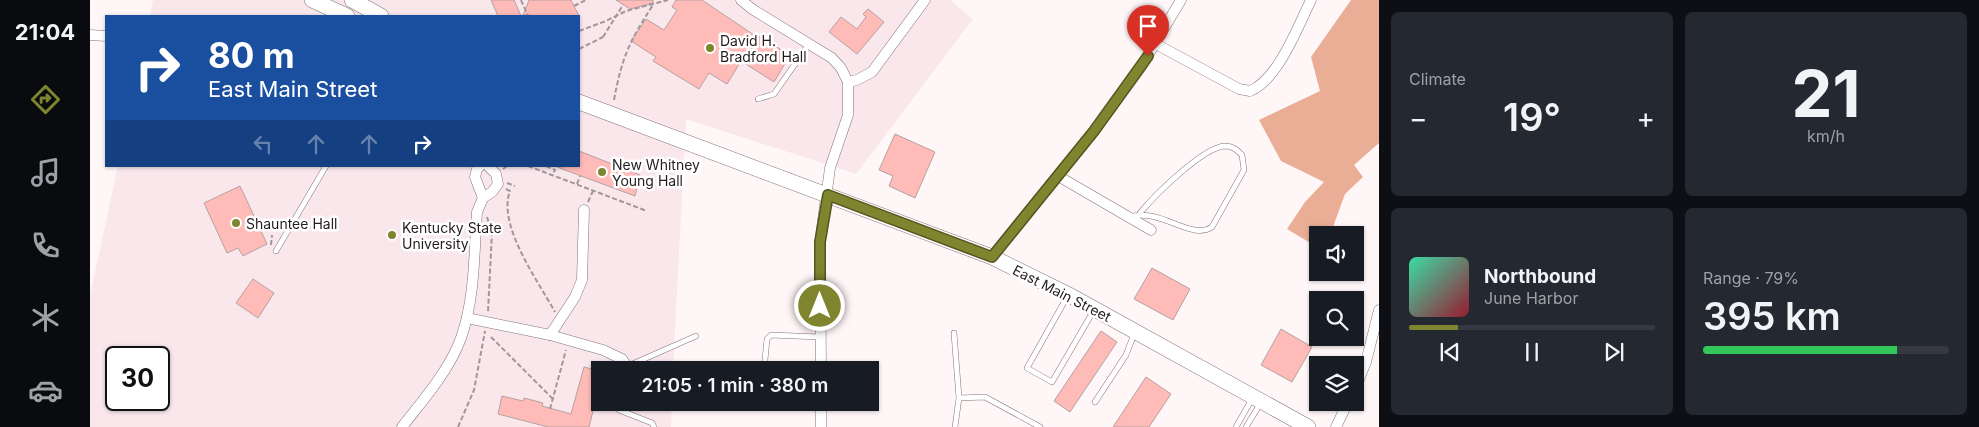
<!DOCTYPE html>
<html lang="en">
<head>
<meta charset="utf-8">
<style>
  :root { --surface:#171b24; --page:#242831; --text:#f1f3f6; --muted:#9ea1a6; --line:#363941; --accent:#7f842f }
  body { margin:0; font-family:Inter,sans-serif; background:var(--page); color:var(--text); height:100vh; display:flex; flex-direction:column; font-size:19px; white-space:nowrap }
  * { box-sizing:border-box; margin:0 }
  p { font-size:16px; color:var(--muted) }
  .icon { flex:none; width:28px; height:28px; fill:none; stroke:currentColor; stroke-width:2; stroke-linecap:round; stroke-linejoin:round }
  .map { position:relative; flex:1; overflow:hidden }
  .panel { display:flex; flex-direction:column; gap:12px; padding:12px; background:#0d0f14; width:600px }
  .panel>* { flex:none }
  .guide { position:absolute; left:15px; top:15px; width:475px; height:152px; border-radius:0px; box-shadow:0 1px 4px #0004; background:#1a4fa0; color:#fff; overflow:hidden }
  .tools { position:absolute; left:1219px; top:226px; display:grid; gap:10px }
  .tools a { display:grid; place-items:center; width:55px; height:55px; border-radius:0px; background:var(--surface); box-shadow:0 1px 4px #0004; font-size:25px }
  .speed { position:absolute; left:15px; top:346px; display:flex; gap:10px; font-size:25px; font-weight:700; text-align:center }
  .speed>* { display:grid; place-content:center; width:65px; height:65px; border-radius:50%; background:var(--surface); box-shadow:0 1px 4px #0004; line-height:1 }
  .speed .limit { border:2px solid #111; border-radius:8px; background:#fff; color:#111 }
  .pin { position:absolute; display:grid; place-items:center; width:42px; height:42px; color:#fff; margin:-51px -21px; border-radius:50% 50% 50% 0; rotate:-45deg; box-shadow:0 0 5px #0007 }
  .pin .icon { rotate:45deg }
  .me { position:absolute; width:55px; margin:-28px; rotate:0deg; stroke-linejoin:round; filter:drop-shadow(0 0 4px #0008) }
  .turn { display:flex; align-items:center; gap:18px; height:105px; padding:0 20px; font-size:22px }
  .turn .icon { width:65px; height:65px; stroke-width:2.5 }
  .turn b { display:block; font-size:35px; line-height:42px }
  .lanes { display:flex; align-items:center; height:48px; padding:0 20px; background:#0003; justify-content:center; gap:25px; direction:ltr }
  .lanes .off { opacity:.35 }
  .big { font-size:38px; font-weight:600; line-height:1.1 }
  .panel .card { flex:1; display:flex; flex-direction:column; justify-content:center; gap:8px; min-width:0; padding:0 18px; border-radius:8px; background:var(--page) }
  .panel .dial { align-items:center; gap:0 }
  .dial b { font-size:65px; line-height:1 }
  .song { display:flex; align-items:center; gap:15px }
  .cover { width:60px; height:60px; border-radius:8px; background:linear-gradient(135deg,hsl(160 70% 55%),hsl(350 70% 35%)) }
  .played { height:5px; border-radius:2px; background:linear-gradient(90deg,var(--accent) 20%,var(--line) 20%) }
  .keys { display:flex; justify-content:space-around; direction:ltr }
  .heat { display:flex; justify-content:space-between; align-items:center; font-size:28px; direction:ltr }
  .charge { height:8px; border-radius:4px; background:linear-gradient(90deg,#34c759 79%,var(--line) 0) }
  .panel .tiles { flex:1; display:grid; gap:12px; grid-template-columns:repeat(2,1fr) }
  .trip { position:absolute; left:501px; top:361px; width:288px; height:50px; border-radius:0px; background:var(--surface); box-shadow:0 1px 4px #0004; font-weight:600; line-height:50px; text-align:center }
  main { display:flex; flex:1; min-height:0 }
  .menu { display:flex; flex-direction:column; width:90px; justify-content:space-around; align-items:center; background:#090b0e; color:var(--muted) }
  .menu .icon { width:35px; height:35px }
  .menu .on { color:var(--accent) }
  .menu b { font-size:22px; color:var(--text) }
  .map>svg:first-child { display:block }
  .built { fill:#f9e7ec; fill-rule:evenodd }
  .forest { fill:#e9ae95 }
  .building { fill:#febbb8; stroke:#b6a1a0 }
  .lines { fill:none; stroke-linecap:round; stroke-linejoin:round }
  .lane-casing { stroke:#847277; stroke-width:6 }
  .street-casing { stroke:#847277; stroke-width:11 }
  .primary-casing { stroke:#847277; stroke-width:16 }
  .path { stroke:#a09799; stroke-width:2; stroke-dasharray:5 2.5; stroke-linecap:butt }
  .lane { stroke:#fff; stroke-width:5 }
  .street { stroke:#fff; stroke-width:10 }
  .primary { stroke:#fff; stroke-width:15 }
  .path-bridge { stroke:#a09799; stroke-width:2; stroke-dasharray:5 2.5; stroke-linecap:butt }
  .route-casing { stroke:#53561f; stroke-width:12 }
  .route { stroke:#7f842f; stroke-width:9 }
  .poi-dot { fill:#7f842f; stroke:#fff; stroke-width:2 }
  .labels { text-anchor:middle; dominant-baseline:central; stroke-width:5; stroke-linejoin:round; paint-order:stroke }
  .poi-label { font-size:14px; fill:#231c1e; stroke:#fff; text-anchor:start }
  .street-label { font-size:14px; fill:#231c1e; stroke:#fff }
</style>
</head>
<body>
<main>
<nav class="menu">
<b>21:04</b>
<svg class="icon on" aria-label="directions" viewBox="0 0 24 24"><path d="M12 3l9 9-9 9-9-9zM9 14v-3h6M13 9l2 2-2 2"/></svg>
<svg class="icon" aria-label="music" viewBox="0 0 24 24"><path d="M9 18V5l10-2v13"/><circle cx="6" cy="18" r="3"/><circle cx="16" cy="16" r="3"/></svg>
<svg class="icon" aria-label="phone" viewBox="0 0 24 24"><path d="M5 4h4l2 5-3 2q2 4 5 5l2-3 5 2v4C11 20 4 13 5 4z"/></svg>
<svg class="icon" aria-label="climate" viewBox="0 0 24 24"><path d="M12 3v18M4 7l16 10M4 17L20 7"/></svg>
<svg class="icon" aria-label="car" viewBox="0 0 24 24"><path d="M5 17H2v-5l4-1 3-4h7l3 4 3 1v5h-3M9 17h6M6 11h13"/><circle cx="7" cy="17" r="2"/><circle cx="17" cy="17" r="2"/></svg>
</nav>
<div class="map">
<svg width="1289" height="427" viewBox="0 0 1289 427">
  <rect width="100%" height="100%" fill="#fff6f8"/>
  <!-- built -->
  <path class="built" d="M 63,0 L 860,0 L 883,19 L 766,174 L 596,119 L 583,370 L 510,370 L 510,402 L 582,403 L 581,427 L 0,427 L 0,295 L 28,166 L 489,166 L 489,16 L 60,16 ZM 26,358 L 69,358 L 69,400 L 26,400 Z"/>
  <!-- forest -->
  <polygon class="forest" points="1261,0 1289,0 1289,143 1264,165 1273,177 1255,194 1240,235 1228,235 1227,247 1197,229 1215,202 1234,182 1191,161 1169,120 1230,91 1221,57"/>
  <!-- building -->
  <g class="building">
    <polygon points="401,0 424,0 431,16 408,16"/>
    <polygon points="439,0 481,0 489,16 433,16"/>
    <polygon points="526,0 563,0 563,3 540,9"/>
    <polygon points="586,0 612,0 664,35 665,34 700,55 684,82 651,61 637,84 619,73 609,89 563,61 566,57 541,41 556,19 574,30 587,10 582,7"/>
    <polygon points="778,9 794,22 767,54 739,32 751,17 767,29 776,17 773,14"/>
    <polygon points="805,134 845,152 825,198 799,186 803,176 789,170"/>
    <polygon points="489,151 550,175 545,196 467,167 489,166"/>
    <polygon points="150,186 177,244 153,256 148,248 137,253 114,203"/>
    <polygon points="1062,268 1100,289 1083,320 1044,299"/>
    <polygon points="163,279 184,293 168,318 146,303"/>
    <polygon points="1191,329 1222,347 1202,382 1171,365"/>
    <polygon points="1011,331 1027,342 980,412 964,401"/>
    <polygon points="494,367 510,371 510,383 499,427 458,427 408,414 412,396 433,401 434,398 453,403 452,406 481,414"/>
    <polygon points="1056,377 1081,394 1059,427 1023,427"/>
  </g>
  <g class="lines">
    <!-- lane casing -->
    <g class="lane-casing">
      <g id="lane">
        <polyline points="668,99 684,94 719,44"/>
        <path d="M 1039,217 C 1070,207 1101,241 1122,227 L 1154,170 L 1152,155 C 1147,150 1143,146 1135,146 C 1113,147 1064,196 1050,213"/>
        <polyline points="186,251 236,166"/>
        <polyline points="977,297 937,368 962,382 1004,310"/>
        <polyline points="864,333 869,398 865,427"/>
        <polyline points="538,366 606,336"/>
        <polyline points="674,370 677,339 681,335 730,337"/>
        <polyline points="869,398 895,397 950,427"/>
        <polyline points="530,402 529,410 562,423 564,427"/>
        <polyline points="1005,402 1036,355 1044,334"/>
        <polyline points="1146,427 1162,399"/>
        <polyline points="1156,427 1170,404"/>
      </g>
    </g>
    <!-- street casing -->
    <g class="street-casing">
      <g id="street">
        <polyline points="651,0 662,9 742,58 751,68 758,82"/>
        <polyline points="0,35 16,36"/>
        <path d="M 1064,43 L 1149,89 L 1160,91 C 1188,80 1208,26 1221,0"/>
        <polyline points="390,166 387,169 385,177 393,198"/>
        <polyline points="968,176 1061,230"/>
        <polyline points="393,198 402,192 408,184 406,174 398,166"/>
        <polyline points="902,257 1004,131 1051,67 1091,0"/>
        <polyline points="377,318 460,335 513,350 532,359 539,370"/>
        <polyline points="460,335 485,297 492,280 494,210"/>
        <polyline points="731,370 730,242 740,168 758,115 758,82 767,80 782,72 835,0"/>
        <polyline points="1265,389 1276,362 1289,310"/>
        <polyline points="731,402 731,427"/>
        <path d="M 312,427 C 333,400 359,371 371,338 C 385,299 384,253 387,212 L 393,198"/>
        <polyline points="1246,427 1258,402"/>
      </g>
    </g>
    <!-- primary casing -->
    <g class="primary-casing">
      <g id="primary">
        <polyline points="222,0 257,16"/>
        <polyline points="262,0 291,16"/>
        <polyline points="489,102 902,257 981,296 1218,427"/>
      </g>
    </g>
    <!-- path -->
    <g class="path">
      <polyline points="431,0 438,16"/>
      <polyline points="484,6 496,0"/>
      <polyline points="489,31 516,21 536,11 578,0"/>
      <polyline points="489,49 513,37"/>
      <path d="M 524,100 C 532,57 539,42 563,5"/>
      <polyline points="438,166 557,211"/>
      <polyline points="456,166 465,170 462,175"/>
      <polyline points="413,169 417,166"/>
      <polyline points="417,183 425,186"/>
      <polyline points="487,184 490,176"/>
      <path d="M 416,189 L 420,191 C 407,225 448,281 465,312"/>
      <polyline points="498,202 503,191"/>
      <polyline points="397,217 402,232 398,312"/>
      <polyline points="181,245 182,235"/>
      <polyline points="401,337 463,399"/>
      <polyline points="460,409 476,350"/>
      <polyline points="368,427 384,390 395,331"/>
    </g>
    <!-- lane -->
    <use href="#lane" class="lane"/>
    <!-- street -->
    <use href="#street" class="street"/>
    <!-- primary -->
    <use href="#primary" class="primary"/>
    <!-- path-bridge -->
    <polyline class="path-bridge" points="513,37 533,5"/>
  </g>
  <g class="lines">
    <!-- route casing -->
    <g class="route-casing">
      <polyline id="route" points="730,306 730,242 738,195 902,257 1004,131 1058,56"/>
    </g>
    <!-- route -->
    <use href="#route" class="route"/>
  </g>
  <!-- markers -->
  <g class="poi-dot">
    <circle cx="620" cy="48" r="5"/>
    <circle cx="512" cy="172" r="5"/>
    <circle cx="146" cy="223" r="5"/>
    <circle cx="302" cy="235" r="5"/>
  </g>
  <g class="labels">
    <!-- poi labels -->
    <g class="poi-label">
      <text x="630" y="40">David H.<tspan x="630" dy="16">Bradford Hall</tspan></text>
      <text x="522" y="164">New Whitney<tspan x="522" dy="16">Young Hall</tspan></text>
      <text x="156" y="223">Shauntee Hall</text>
      <text x="312" y="227">Kentucky State<tspan x="312" dy="16">University</tspan></text>
    </g>
    <!-- street labels -->
    <g class="street-label">
      <text transform="translate(972 293) rotate(27)">East Main Street</text>
    </g>
  </g>
</svg>
<div class="tools">
<a><svg class="icon" aria-label="sound" viewBox="0 0 24 24"><path d="M4 9h4l5-4v14l-5-4H4zM17 9q2 3 0 6"/></svg></a>
<a><svg class="icon" aria-label="search" viewBox="0 0 24 24"><circle cx="10" cy="10" r="6"/><path d="M15 15l6 6"/></svg></a>
<a><svg class="icon" aria-label="layers" viewBox="0 0 24 24"><path d="M12 4l9 5-9 5-9-5zM3 14l9 5 9-5"/></svg></a>
</div>
<div class="speed"><div class="limit">30</div></div>
<div class="pin" style="left:1058px;top:56px;background:#d93025"><svg class="icon" aria-label="arrive" viewBox="0 0 24 24"><path d="M6 21V4h12l-3 4 3 4H6"/></svg></div>
<svg class="me" style="left:730px;top:306px" viewBox="-20 -20 40 40"><circle r="17" fill="#7f842f" stroke="#fff" stroke-width="3"/><path d="M0-11L8 9 0 5-8 9z" fill="#fff"/></svg>
<div class="trip">21:05 · 1 min · 380 m</div>
<div class="guide">
<div class="turn"><svg class="icon" aria-label="right" viewBox="0 0 24 24"><path d="M7 20v-9h11M14 6l5 5-5 5"/></svg><div><b>80 m</b>East Main Street</div></div>
<div class="lanes"><svg class="icon off" aria-label="left" viewBox="0 0 24 24"><path d="M17 20v-9H6M10 6l-5 5 5 5"/></svg><svg class="icon off" aria-label="ahead" viewBox="0 0 24 24"><path d="M12 20V5M6 11l6-6 6 6"/></svg><svg class="icon off" aria-label="ahead" viewBox="0 0 24 24"><path d="M12 20V5M6 11l6-6 6 6"/></svg><svg class="icon" aria-label="right" viewBox="0 0 24 24"><path d="M7 20v-9h11M14 6l5 5-5 5"/></svg></div>
</div>
</div>
<section class="panel">
<div class="tiles">
<div class="card"><p>Climate</p>
<div class="heat"><a>−</a><b class="big">19°</b><a>+</a></div>
</div>
<div class="card dial"><b>21</b><p>km/h</p></div>
<div class="card">
<div class="song"><i class="cover"></i><div><b>Northbound</b><p>June Harbor</p></div></div>
<div class="played"></div>
<div class="keys"><svg class="icon" aria-label="previous" viewBox="0 0 24 24"><path d="M18 5L8 12l10 7zM5 5v14"/></svg><svg class="icon" aria-label="pause" viewBox="0 0 24 24"><path d="M8 5v14M16 5v14"/></svg><svg class="icon" aria-label="next" viewBox="0 0 24 24"><path d="M6 5l10 7-10 7zM19 5v14"/></svg></div>
</div>
<div class="card"><p>Range · 79%</p><b class="big">395 km</b><div class="charge"></div></div>
</div>
</section>
</main>
</body>
</html>
